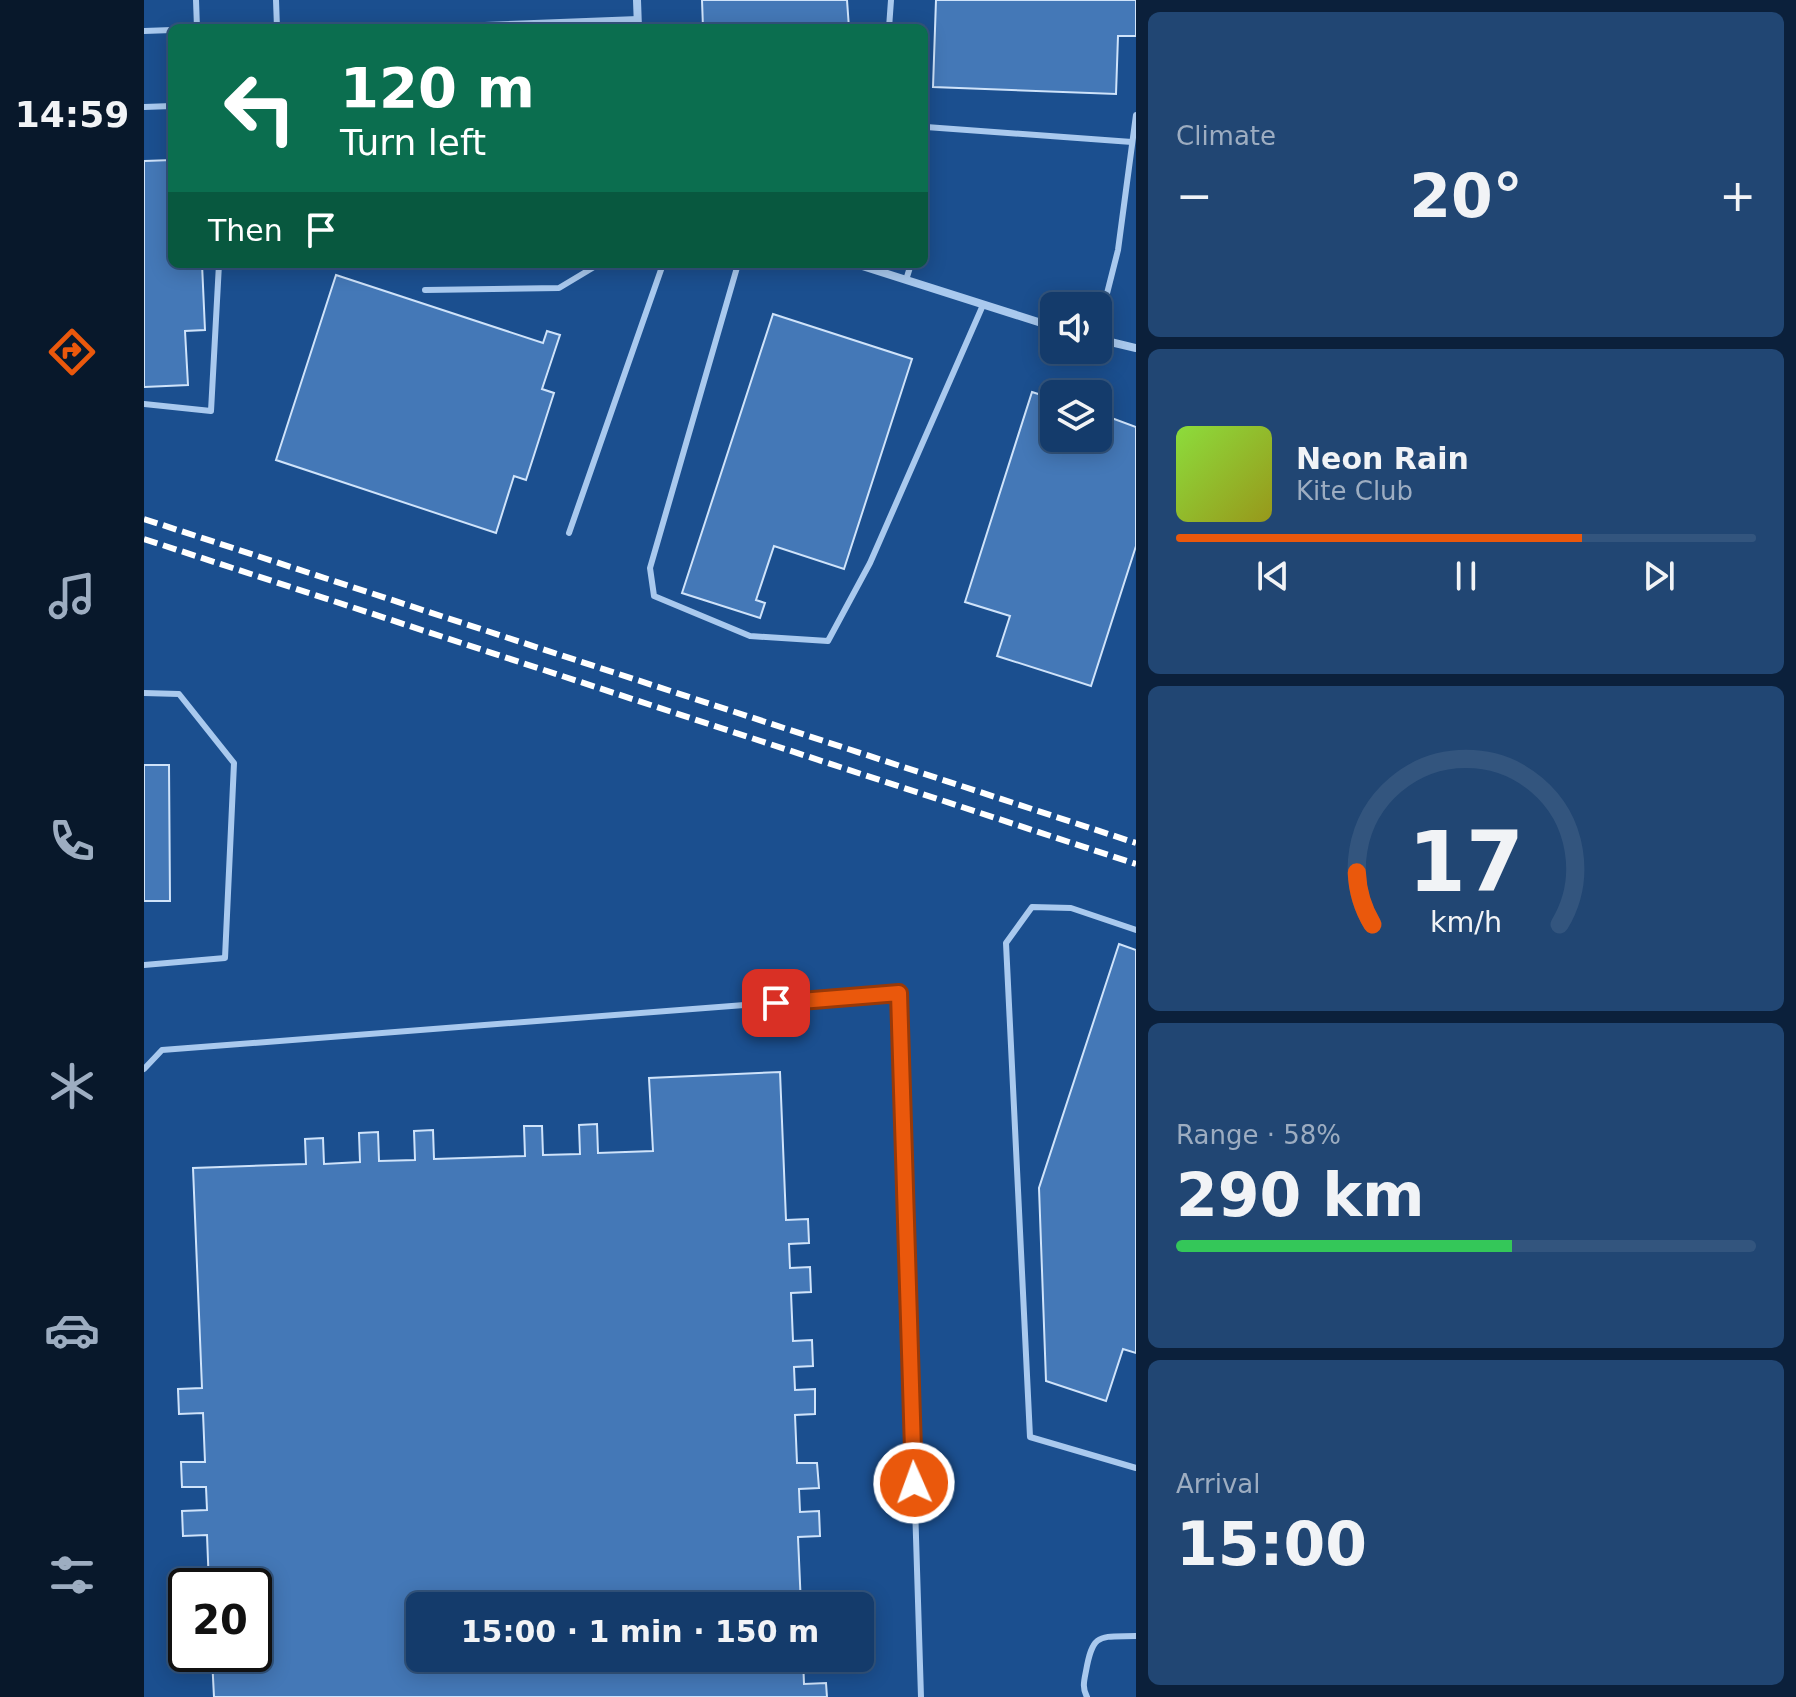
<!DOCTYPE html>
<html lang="en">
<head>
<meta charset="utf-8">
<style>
  :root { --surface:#143b6b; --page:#214673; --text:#f1f3f6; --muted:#9dadc1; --line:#33557e; --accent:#ea580c }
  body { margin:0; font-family:"DejaVu Sans",sans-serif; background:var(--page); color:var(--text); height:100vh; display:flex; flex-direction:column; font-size:30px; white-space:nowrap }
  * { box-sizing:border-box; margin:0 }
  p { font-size:26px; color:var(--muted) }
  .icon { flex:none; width:44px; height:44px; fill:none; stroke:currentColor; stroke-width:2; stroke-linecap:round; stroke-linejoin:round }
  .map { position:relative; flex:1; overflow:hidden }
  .details { display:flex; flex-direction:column; gap:12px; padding:12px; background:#0b203b; width:660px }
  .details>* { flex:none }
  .top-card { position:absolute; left:24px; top:24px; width:760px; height:244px; border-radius:12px; box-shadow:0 4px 20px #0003,0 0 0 2px var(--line); background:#0b6e4f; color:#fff; overflow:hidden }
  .buttons { position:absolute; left:896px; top:292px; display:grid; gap:16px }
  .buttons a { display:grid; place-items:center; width:72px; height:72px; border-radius:12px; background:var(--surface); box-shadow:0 4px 20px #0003,0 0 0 2px var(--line); font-size:40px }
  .speed { position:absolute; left:24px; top:1568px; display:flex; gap:16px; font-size:40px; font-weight:700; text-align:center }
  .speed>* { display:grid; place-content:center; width:104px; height:104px; border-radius:50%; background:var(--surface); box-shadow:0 4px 20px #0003,0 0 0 2px var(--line); line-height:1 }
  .speed .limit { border:4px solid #111; border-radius:12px; background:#fff; color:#111 }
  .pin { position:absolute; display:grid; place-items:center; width:68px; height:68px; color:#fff; margin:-34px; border-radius:16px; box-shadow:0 4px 12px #0006 }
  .me { position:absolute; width:88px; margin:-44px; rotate:358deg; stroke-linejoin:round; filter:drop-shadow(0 0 6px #0008) }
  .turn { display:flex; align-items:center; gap:28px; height:168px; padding:0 40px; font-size:36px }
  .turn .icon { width:104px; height:104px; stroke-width:2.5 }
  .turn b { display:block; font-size:56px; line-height:68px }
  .then { display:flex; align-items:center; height:76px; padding:0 40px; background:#0003; gap:16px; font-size:30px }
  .big { font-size:60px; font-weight:700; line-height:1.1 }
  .details .card { flex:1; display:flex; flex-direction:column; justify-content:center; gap:12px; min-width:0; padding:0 28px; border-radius:12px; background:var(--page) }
  .details .dial { align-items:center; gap:0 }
  .dial svg { height:208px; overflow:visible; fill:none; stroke:var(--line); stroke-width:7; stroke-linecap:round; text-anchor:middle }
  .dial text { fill:var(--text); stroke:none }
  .song { display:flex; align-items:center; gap:24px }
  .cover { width:96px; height:96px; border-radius:12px; background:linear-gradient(135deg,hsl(90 70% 55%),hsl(60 70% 35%)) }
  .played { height:8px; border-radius:4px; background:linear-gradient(90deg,var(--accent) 70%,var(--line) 70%) }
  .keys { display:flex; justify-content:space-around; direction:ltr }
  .heat { display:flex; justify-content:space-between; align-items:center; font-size:44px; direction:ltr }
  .charge { height:12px; border-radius:6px; background:linear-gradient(90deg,#34c759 58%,var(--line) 0) }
  .trip { position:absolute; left:262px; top:1592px; width:468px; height:80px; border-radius:12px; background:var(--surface); box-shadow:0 4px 20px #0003,0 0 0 2px var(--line); font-weight:700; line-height:80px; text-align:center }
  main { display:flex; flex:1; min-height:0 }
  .menu { display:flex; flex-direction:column; width:144px; justify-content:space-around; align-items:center; background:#08182b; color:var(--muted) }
  .menu .icon { width:56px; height:56px }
  .menu .selected { color:var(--accent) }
  .menu b { font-size:36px; color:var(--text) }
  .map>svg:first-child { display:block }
  .building { fill:#4478b7; stroke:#cfe3fa; stroke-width:2 }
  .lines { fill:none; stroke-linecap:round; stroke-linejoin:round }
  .lane { stroke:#a9c9ee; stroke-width:6 }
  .street { stroke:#a9c9ee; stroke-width:8 }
  .rail { stroke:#fff; stroke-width:6; stroke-dasharray:14 6; stroke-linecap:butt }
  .route-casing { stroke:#983908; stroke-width:20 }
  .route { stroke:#ea580c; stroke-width:14 }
</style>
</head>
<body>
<main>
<nav class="menu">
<b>14:59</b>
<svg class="icon selected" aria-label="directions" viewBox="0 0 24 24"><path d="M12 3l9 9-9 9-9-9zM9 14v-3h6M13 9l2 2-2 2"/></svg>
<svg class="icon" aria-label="music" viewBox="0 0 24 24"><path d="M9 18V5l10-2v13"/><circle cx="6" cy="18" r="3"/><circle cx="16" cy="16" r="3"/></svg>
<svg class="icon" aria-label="phone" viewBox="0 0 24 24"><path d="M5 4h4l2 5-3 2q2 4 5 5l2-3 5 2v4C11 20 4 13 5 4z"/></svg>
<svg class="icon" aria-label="climate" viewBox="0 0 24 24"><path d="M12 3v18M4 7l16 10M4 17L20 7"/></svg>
<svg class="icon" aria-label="car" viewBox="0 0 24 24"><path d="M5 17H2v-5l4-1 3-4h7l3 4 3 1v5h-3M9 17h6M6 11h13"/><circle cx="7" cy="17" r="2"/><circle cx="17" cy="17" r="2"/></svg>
<svg class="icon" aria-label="filters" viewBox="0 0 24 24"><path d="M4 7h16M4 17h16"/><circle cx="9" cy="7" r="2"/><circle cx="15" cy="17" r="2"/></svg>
</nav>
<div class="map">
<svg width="992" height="1697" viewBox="0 0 992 1697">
  <rect width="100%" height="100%" fill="#1b4f8f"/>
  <!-- building -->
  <g class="building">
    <polygon points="558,0 703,0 705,28 559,28"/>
    <polygon points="792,0 992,0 992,36 974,36 972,94 789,87"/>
    <polygon points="28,160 28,264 58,264 61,330 41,331 44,385 0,387 0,161"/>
    <polygon points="192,275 399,343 403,331 416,335 398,389 410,393 382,480 370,476 352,533 132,460"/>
    <polygon points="629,314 768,359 700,569 630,546 612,600 621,603 616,618 538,593"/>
    <polygon points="888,392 910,399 910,438 954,438 954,413 992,427 992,546 947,686 853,656 866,616 821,602"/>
    <polygon points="0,765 25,765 26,901 0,901"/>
    <polygon points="975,944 992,950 992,1353 979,1349 962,1401 902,1381 895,1188"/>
    <polygon points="636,1072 642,1220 664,1219 665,1243 645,1244 646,1268 666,1267 667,1292 647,1293 649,1341 668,1340 669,1366 650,1367 651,1390 671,1389 671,1414 651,1415 653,1463 673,1463 675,1488 655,1489 656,1512 675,1511 676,1536 654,1537 657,1606 276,1606 276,1658 659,1658 660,1684 682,1683 683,1697 70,1697 68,1658 45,1659 45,1654 110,1654 110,1586 65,1586 63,1535 39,1536 38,1511 63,1510 62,1487 38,1487 37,1462 61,1462 59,1413 35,1414 34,1389 58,1388 49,1168 162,1164 161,1139 179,1138 180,1164 216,1162 215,1133 234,1132 235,1161 271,1160 270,1131 289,1130 290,1159 381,1156 380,1126 398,1126 399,1155 436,1154 435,1125 453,1124 454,1153 509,1151 505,1078"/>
  </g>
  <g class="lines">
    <!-- lane -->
    <g class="lane">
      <polyline points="52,0 53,28"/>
      <polyline points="132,0 133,28"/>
      <polyline points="265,28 494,19"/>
      <polyline points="745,28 747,0"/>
      <polyline points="0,31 28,30"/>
      <polyline points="0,107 28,106"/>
      <polyline points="780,142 782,127 988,142"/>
      <polyline points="594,264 506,568 510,596 606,636 684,641 726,563 839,305"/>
      <polyline points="762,280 767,264"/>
      <polyline points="281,290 415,288 455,264"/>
      <polyline points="954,329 974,250 992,115"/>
      <polyline points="0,404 67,411 75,264"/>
      <polyline points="425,533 519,264"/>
      <polyline points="0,693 35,694 90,763 81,958 0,965"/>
      <polyline points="992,930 927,908 888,907 862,943 886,1437 992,1468"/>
      <polyline points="0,1069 18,1050 755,993 777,1697"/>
      <path d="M 943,1697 C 938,1688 940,1681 942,1671 C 949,1632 955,1637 992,1636"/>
    </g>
    <!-- street -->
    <g class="street">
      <polyline points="493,0 494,28"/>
      <polyline points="712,264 910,327"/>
      <polyline points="954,339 992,348"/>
    </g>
    <!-- rail -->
    <g class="rail">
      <polyline points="0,519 992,843"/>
      <polyline points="0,539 992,864"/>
    </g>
  </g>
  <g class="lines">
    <!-- route casing -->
    <g class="route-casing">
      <polyline id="route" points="632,1003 755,993 770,1483"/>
    </g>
    <!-- route -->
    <use href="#route" class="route"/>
  </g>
</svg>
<div class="buttons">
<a><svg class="icon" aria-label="sound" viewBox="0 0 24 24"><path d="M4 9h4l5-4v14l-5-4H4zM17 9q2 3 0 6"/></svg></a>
<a><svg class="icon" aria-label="layers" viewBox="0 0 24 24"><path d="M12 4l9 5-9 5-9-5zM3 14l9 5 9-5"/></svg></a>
</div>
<div class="speed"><div class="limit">20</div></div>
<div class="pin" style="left:632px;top:1003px;background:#d93025"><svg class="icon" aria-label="arrive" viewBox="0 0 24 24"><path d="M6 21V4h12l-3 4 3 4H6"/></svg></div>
<svg class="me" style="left:770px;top:1483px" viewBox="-20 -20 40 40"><circle r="17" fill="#ea580c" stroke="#fff" stroke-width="3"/><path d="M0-11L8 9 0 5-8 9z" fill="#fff"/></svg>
<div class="trip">15:00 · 1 min · 150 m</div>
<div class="top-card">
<div class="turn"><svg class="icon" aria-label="left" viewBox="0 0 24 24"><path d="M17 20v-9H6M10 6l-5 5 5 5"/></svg><div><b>120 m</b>Turn left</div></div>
<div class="then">Then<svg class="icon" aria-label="arrive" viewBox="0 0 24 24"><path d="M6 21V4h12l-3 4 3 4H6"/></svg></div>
</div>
</div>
<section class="details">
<div class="card"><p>Climate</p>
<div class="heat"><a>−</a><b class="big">20°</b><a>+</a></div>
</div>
<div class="card">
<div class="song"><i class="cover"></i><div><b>Neon Rain</b><p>Kite Club</p></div></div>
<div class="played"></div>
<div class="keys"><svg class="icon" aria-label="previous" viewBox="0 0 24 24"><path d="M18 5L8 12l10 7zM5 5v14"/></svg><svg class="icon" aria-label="pause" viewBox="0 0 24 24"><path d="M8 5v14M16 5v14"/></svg><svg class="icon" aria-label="next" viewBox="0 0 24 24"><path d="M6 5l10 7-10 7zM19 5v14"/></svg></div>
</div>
<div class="card dial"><svg viewBox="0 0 100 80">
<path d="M14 69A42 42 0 1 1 86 69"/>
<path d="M14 69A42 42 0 0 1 8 49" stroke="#ea580c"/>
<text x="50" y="56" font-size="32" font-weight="700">17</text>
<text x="50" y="72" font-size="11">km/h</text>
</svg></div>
<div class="card"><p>Range · 58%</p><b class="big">290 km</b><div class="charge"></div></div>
<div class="card"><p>Arrival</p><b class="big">15:00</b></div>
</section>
</main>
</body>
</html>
